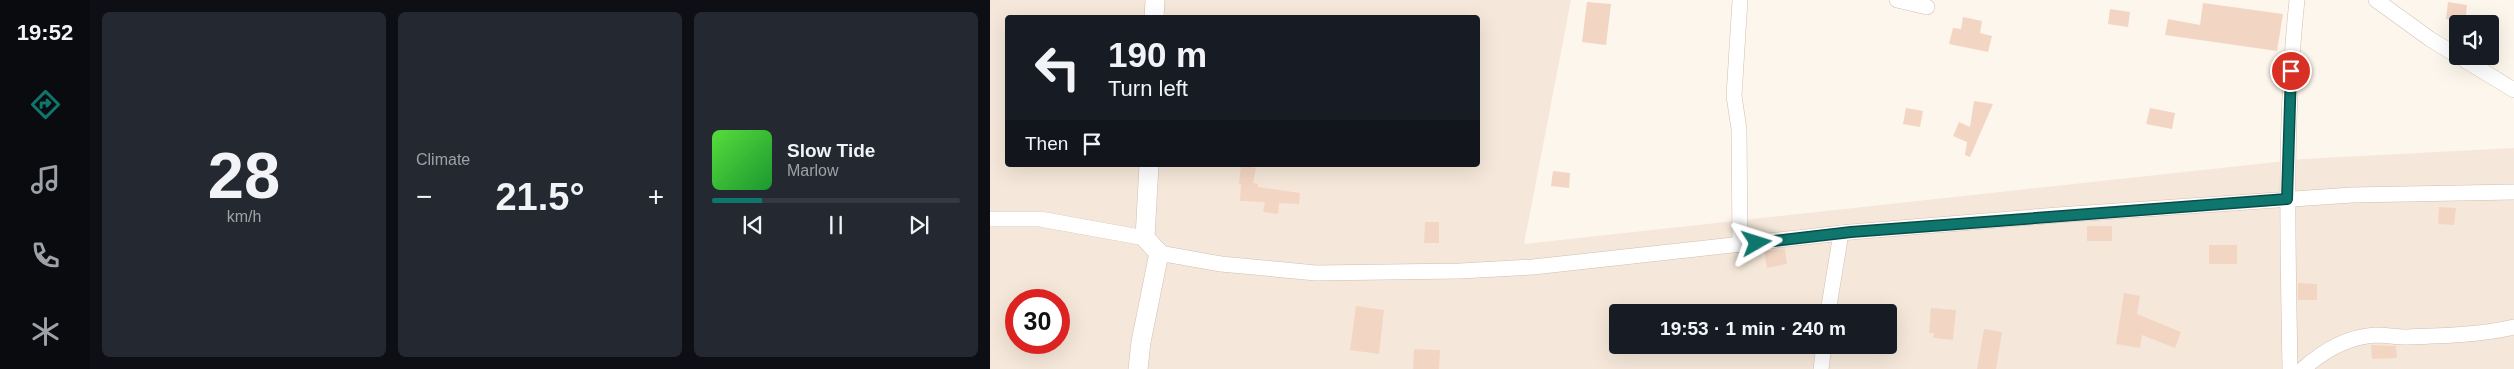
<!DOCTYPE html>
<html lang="en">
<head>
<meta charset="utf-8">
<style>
  :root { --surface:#171b24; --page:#242831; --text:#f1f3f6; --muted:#9ea1a6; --line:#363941; --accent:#0f766e }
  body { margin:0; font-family:Helvetica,sans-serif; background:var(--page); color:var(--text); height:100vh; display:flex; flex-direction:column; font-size:19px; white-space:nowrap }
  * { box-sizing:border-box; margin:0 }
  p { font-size:16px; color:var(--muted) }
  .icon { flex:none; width:28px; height:28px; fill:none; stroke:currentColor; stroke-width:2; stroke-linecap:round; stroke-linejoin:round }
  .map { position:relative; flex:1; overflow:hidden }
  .panel { display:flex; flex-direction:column; gap:12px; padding:12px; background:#0d0f14; width:900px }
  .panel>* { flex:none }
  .guide { position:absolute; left:15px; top:15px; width:475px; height:152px; border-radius:5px; box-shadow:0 5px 20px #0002; background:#171b24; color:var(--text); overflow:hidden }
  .buttons { position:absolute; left:1459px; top:15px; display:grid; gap:10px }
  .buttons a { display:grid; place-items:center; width:50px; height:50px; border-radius:5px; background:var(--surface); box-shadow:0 5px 20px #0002; font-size:25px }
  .speed { position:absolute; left:15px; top:289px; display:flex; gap:10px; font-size:25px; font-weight:700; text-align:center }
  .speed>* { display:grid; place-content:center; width:65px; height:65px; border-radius:50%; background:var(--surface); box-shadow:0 5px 20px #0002; line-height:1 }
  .speed .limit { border:8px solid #d22; background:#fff; color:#111 }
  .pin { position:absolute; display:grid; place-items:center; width:42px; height:42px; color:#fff; margin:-21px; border:2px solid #fff; border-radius:50%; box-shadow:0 1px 5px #0007 }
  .me { position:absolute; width:55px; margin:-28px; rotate:84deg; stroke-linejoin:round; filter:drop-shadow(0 0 4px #0008) }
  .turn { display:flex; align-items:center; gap:18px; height:105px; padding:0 20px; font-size:22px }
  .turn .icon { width:65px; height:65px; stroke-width:2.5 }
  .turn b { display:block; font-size:35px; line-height:42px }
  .then { display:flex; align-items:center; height:48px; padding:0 20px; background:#0003; gap:10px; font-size:19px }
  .big { font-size:38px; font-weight:700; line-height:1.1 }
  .panel .tile { flex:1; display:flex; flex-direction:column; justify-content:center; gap:8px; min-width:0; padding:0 18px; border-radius:8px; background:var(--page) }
  .panel .dial { align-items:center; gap:0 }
  .dial b { font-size:65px; line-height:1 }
  .song { display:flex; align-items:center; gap:15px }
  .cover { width:60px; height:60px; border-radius:8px; background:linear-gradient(135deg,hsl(110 70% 55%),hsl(130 70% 35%)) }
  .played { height:5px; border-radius:2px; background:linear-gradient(90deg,var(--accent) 20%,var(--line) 20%) }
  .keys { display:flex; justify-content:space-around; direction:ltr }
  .heat { display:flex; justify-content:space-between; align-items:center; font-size:28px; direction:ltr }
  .panel .tiles { flex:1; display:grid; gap:12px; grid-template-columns:repeat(3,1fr) }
  .trip { position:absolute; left:619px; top:304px; width:288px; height:50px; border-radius:5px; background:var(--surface); box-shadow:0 5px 20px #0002; font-weight:700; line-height:50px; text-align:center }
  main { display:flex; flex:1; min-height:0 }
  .menu { display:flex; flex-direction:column; width:90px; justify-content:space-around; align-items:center; background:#090b0e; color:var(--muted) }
  .menu .icon { width:35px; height:35px }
  .menu .current { color:var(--accent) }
  .menu b { font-size:22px; color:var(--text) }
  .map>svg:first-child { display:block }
  .residential { fill:#f5e8da; fill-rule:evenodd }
  .building { fill:#f3d5c3 }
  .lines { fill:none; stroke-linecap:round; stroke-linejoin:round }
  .minor-casing { stroke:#d1beb0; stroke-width:16 }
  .tertiary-casing { stroke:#d1beb0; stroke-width:20 }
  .minor { stroke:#fff; stroke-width:15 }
  .tertiary { stroke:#fff; stroke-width:19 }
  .route-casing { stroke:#0a4d48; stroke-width:12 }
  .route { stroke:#0f766e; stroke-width:9 }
</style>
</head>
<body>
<main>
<nav class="menu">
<b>19:52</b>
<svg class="icon current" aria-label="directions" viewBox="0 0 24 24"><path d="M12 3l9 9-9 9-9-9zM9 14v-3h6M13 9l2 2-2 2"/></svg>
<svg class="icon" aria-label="music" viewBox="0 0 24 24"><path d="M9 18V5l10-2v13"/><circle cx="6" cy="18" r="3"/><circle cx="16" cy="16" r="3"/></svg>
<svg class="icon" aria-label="phone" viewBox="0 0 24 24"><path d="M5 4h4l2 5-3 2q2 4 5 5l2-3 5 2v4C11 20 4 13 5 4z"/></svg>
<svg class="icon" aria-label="climate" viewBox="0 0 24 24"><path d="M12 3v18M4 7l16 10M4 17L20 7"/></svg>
</nav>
<section class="panel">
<div class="tiles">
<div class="tile dial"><b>28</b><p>km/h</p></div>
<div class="tile"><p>Climate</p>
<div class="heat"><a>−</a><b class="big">21.5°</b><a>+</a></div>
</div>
<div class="tile">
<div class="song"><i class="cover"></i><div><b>Slow Tide</b><p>Marlow</p></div></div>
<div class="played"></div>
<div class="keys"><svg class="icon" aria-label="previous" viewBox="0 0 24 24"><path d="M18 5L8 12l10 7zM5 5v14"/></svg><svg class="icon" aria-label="pause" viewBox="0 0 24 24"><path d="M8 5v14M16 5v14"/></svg><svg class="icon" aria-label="next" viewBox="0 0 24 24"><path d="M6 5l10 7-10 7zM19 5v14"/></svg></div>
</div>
</div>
</section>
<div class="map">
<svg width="1524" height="369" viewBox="0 0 1524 369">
  <rect width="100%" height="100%" fill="#fdf6ec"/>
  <!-- residential -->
  <path class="residential" d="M 0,0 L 581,0 L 534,244 L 1313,159 L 1524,148 L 1524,369 L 0,369 ZM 18,18 L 488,18 L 488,165 L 18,165 ZM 26,300 L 69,300 L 69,342 L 26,342 ZM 628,312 L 898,312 L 898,345 L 628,345 Z"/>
  <!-- building -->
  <g class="building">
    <polygon points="597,2 621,4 616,45 592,42"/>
    <polygon points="1458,2 1477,5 1475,22 1456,19"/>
    <polygon points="1213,3 1293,14 1287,51 1175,35 1178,19 1210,25"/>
    <polygon points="1120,9 1140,12 1138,27 1118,24"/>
    <polygon points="973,17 992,21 990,33 1002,36 998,52 959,44 963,28 971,29"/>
    <polygon points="984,101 1003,104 980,157 975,155 977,142 963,136 969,122 980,127"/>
    <polygon points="916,108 933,111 930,127 913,124"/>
    <polygon points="1160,108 1185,113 1182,129 1156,124"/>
    <polygon points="251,165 266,168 263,183 268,184 268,187 310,193 309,204 289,203 288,214 273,212 275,202 250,201 251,184 249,184"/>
    <polygon points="563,171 580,173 579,188 561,186"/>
    <polygon points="1449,207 1466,208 1464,225 1448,224"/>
    <polygon points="435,222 449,222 449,243 434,243"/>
    <rect x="1097" y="226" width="25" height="15"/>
    <rect x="1219" y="245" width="28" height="19"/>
    <polygon points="795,249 797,264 777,268 774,251"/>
    <polygon points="1308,283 1327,284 1327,300 1308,300"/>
    <polygon points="1134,293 1150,296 1147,314 1191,332 1185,348 1152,335 1150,348 1126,344"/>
    <polygon points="366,306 394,310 389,354 360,350"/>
    <polygon points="941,308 966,310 963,340 943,338 944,333 939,333"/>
    <polygon points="994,329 1012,332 1006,369 987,369"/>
    <polygon points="1381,345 1406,346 1407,358 1382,359"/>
    <polygon points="424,349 450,350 449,369 423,369"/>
  </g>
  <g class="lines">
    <!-- minor casing -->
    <g class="minor-casing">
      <g id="minor">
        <polyline points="750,0 744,96 749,129 750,245"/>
        <polyline points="907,0 937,7"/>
        <polyline points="1386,0 1440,39 1468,56"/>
        <polyline points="1468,56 1524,90"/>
        <polyline points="0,219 50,219 155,238"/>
        <polyline points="169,253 231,264 326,273 470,271 543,267 861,232 1068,215 1362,195 1524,192"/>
        <polyline points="838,312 851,233"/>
        <polyline points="831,369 834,345"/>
        <path d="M 1300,369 C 1298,246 1294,122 1307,0"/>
        <path d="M 1313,369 C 1334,350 1357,337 1385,335 C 1395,335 1406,337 1416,337 C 1451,336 1490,335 1524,327"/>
      </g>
    </g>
    <!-- tertiary casing -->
    <g class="tertiary-casing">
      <g id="tertiary">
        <polyline points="164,18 165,0"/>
        <polyline points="148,369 151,342 169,253 155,238 159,165"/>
      </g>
    </g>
    <!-- minor -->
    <use href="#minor" class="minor"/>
    <!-- tertiary -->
    <use href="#tertiary" class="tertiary"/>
  </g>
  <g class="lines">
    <!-- route casing -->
    <g class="route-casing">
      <polyline id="route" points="767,243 861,232 1297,199 1301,71"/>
    </g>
    <!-- route -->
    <use href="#route" class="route"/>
  </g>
</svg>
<div class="buttons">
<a><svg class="icon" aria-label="sound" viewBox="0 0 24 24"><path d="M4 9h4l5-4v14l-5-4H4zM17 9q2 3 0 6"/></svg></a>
</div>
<div class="speed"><div class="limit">30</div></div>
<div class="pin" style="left:1301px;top:71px;background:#d93025"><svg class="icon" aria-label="arrive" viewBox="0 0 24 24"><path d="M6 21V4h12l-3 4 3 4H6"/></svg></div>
<svg class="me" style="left:767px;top:243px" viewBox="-20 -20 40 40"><path d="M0-17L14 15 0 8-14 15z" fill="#0f766e" stroke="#fff" stroke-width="4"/></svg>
<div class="trip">19:53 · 1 min · 240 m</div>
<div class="guide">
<div class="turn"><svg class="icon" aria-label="left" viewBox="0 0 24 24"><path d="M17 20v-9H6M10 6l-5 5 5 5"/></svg><div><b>190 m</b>Turn left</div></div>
<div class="then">Then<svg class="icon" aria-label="arrive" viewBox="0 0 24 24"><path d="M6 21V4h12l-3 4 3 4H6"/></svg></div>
</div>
</div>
</main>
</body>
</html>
